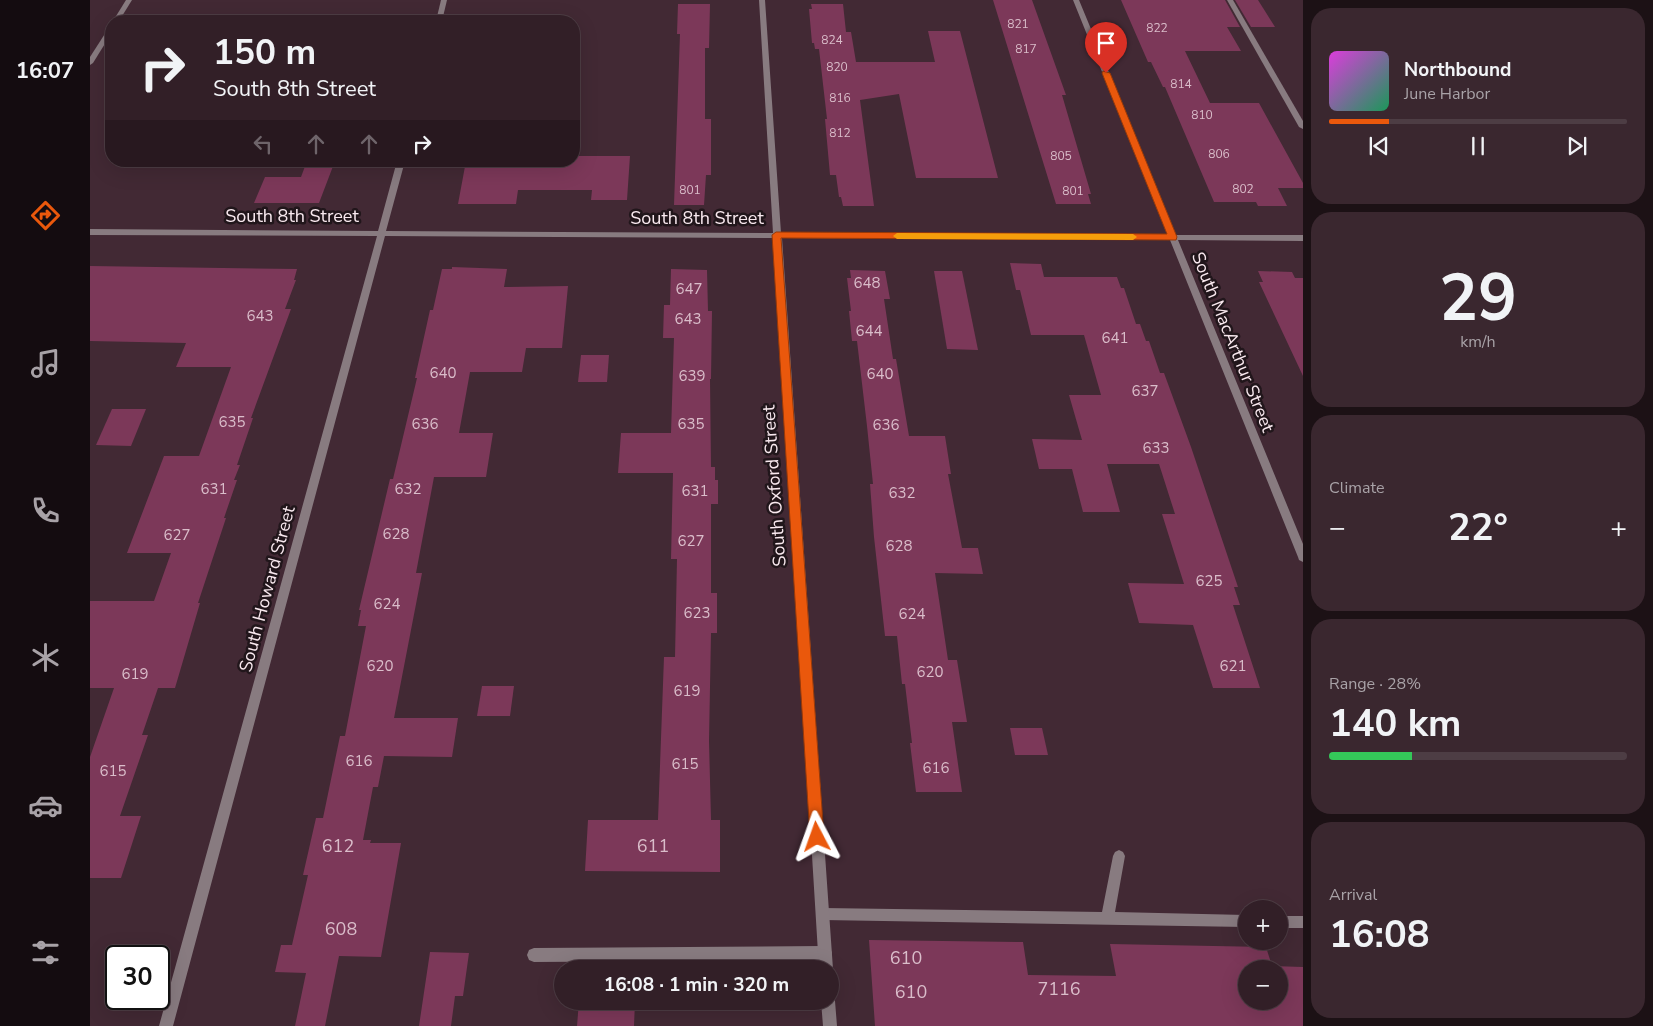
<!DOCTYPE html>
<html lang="en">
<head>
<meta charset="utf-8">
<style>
  :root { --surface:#321f27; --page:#3a272f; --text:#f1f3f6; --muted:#a8a2a7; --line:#4d3d44; --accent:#ea580c }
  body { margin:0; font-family:"Nunito Sans",sans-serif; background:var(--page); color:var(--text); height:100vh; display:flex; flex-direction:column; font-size:19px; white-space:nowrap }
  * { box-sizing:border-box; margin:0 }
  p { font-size:16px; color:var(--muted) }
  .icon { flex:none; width:28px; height:28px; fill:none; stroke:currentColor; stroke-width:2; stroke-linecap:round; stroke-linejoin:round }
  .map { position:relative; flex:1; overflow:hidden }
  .sheet { display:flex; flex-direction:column; gap:8px; padding:8px; background:#1c1115; width:350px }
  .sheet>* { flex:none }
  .hud { position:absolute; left:15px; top:15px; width:475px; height:152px; border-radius:20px; box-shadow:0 5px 20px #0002,0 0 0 1px var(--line); background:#321f27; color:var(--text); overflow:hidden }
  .controls { position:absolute; left:1148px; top:900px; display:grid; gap:10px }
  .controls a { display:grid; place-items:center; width:50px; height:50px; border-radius:50%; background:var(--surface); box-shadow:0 5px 20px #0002,0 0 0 1px var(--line); font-size:25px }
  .speed { position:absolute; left:15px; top:945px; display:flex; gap:10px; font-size:25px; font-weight:700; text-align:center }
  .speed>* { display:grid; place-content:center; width:65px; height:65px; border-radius:50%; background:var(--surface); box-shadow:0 5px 20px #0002,0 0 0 1px var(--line); line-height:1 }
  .speed .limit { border:2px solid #111; border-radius:8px; background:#fff; color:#111 }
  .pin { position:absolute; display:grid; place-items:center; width:42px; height:42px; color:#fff; margin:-51px -21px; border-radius:50% 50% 50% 0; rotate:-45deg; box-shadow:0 0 5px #0007 }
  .pin .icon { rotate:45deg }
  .me { position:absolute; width:55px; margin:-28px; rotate:356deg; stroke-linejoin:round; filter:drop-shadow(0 0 4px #0008) }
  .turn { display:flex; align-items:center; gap:18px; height:105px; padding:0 25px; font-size:22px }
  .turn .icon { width:65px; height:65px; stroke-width:2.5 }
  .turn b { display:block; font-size:35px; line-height:42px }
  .lanes { display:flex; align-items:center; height:48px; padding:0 25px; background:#0003; justify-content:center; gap:25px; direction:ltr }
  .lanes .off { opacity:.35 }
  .big { font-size:38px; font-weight:700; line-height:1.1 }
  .sheet .tile { flex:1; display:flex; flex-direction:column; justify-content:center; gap:8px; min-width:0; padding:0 18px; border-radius:20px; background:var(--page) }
  .sheet .dial { align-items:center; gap:0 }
  .dial b { font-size:65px; line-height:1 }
  .song { display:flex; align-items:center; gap:15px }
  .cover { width:60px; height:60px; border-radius:8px; background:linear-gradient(135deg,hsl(300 70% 55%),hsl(150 70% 35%)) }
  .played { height:5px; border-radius:2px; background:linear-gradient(90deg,var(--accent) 20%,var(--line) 20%) }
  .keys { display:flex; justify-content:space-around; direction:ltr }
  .heat { display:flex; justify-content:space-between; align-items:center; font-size:28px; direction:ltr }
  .charge { height:8px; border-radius:4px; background:linear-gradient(90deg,#34c759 28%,var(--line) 0) }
  .trip { position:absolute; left:464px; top:960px; width:285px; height:50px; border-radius:25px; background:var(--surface); box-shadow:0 5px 20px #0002,0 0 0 1px var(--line); font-weight:700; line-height:50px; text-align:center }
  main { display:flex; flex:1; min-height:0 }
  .dock { display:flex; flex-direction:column; width:90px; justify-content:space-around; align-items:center; background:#140c10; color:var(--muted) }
  .dock .icon { width:35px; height:35px }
  .dock .on { color:var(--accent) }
  .dock b { font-size:22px; color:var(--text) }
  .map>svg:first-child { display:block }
  .building { fill:#7c3859; fill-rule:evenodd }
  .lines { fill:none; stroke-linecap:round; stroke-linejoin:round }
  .lane { fill:#887b80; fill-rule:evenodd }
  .street { fill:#887b80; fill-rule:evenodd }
  .route { fill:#ea580c; stroke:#983908 }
  .slow { fill:#f59e0b }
  .labels { text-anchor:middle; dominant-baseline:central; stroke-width:5; stroke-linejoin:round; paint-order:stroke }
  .far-number-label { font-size:12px; fill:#dabdca }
  .number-label { font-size:15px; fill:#dabdca }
  .street-label { font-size:18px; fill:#f9e9ef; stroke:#21161b }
  .near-number-label { font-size:18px; fill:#dabdca }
</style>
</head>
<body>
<main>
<nav class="dock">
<b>16:07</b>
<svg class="icon on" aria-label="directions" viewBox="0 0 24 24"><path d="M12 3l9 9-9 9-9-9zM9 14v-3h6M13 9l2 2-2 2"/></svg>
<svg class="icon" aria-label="music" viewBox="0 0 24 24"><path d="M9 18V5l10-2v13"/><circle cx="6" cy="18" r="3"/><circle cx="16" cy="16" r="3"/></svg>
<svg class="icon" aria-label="phone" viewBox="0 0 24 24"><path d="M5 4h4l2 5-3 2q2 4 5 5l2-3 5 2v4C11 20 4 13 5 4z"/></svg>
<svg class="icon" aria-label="climate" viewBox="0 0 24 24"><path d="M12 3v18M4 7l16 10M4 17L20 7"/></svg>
<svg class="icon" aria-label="car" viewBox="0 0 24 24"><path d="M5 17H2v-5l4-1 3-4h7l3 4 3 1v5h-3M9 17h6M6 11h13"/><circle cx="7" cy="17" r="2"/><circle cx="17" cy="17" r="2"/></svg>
<svg class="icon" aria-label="filters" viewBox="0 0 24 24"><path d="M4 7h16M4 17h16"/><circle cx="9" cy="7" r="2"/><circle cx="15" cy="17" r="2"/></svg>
</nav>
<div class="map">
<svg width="1213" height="1026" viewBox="0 0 1213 1026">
  <rect width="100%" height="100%" fill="#422934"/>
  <!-- building -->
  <g class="building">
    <polygon points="903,0 942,0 976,95 972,95 1001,194 998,194 1001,204 966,204"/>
    <polygon points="1031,0 1135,0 1150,27 1137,27 1151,51 1095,51 1120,103 1169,103 1213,183 1213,188 1188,188 1197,206 1168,206 1166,202 1124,202 1075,87 1073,87 1061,62 1058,62"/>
    <polygon points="1145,0 1168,0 1185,27 1161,27"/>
    <polygon points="588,4 620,4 619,48 615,48 615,119 621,119 621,175 616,175 614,205 584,205 590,34 587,34"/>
    <polygon points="721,4 753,4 756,32 761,32 766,62 845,62 838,31 870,31 908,178 826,178 809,94 770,100 784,206 753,206 751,197 749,197 746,175 740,175 735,119 737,119 729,49 725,49 724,43 722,43 719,9 722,9"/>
    <polygon points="484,156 540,156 537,200 501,200 502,190 428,190 426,204 368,204 376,161 484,161"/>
    <polygon points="217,161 245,161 229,203 164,203 175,177 211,177"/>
    <polygon points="920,263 951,264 954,277 1027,277 1031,288 1034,288 1046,324 1050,324 1056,341 1059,341 1070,373 1074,373 1101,447 1148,587 1144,587 1150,605 1143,605 1170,688 1123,688 1103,625 1049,623 1038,583 1094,584 1072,514 1085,514 1069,464 1017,464 1030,512 993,512 982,469 949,469 942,439 992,440 979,395 1011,395 994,335 941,335 930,290 926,290"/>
    <polygon points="0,266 207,269 204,280 206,280 195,309 201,309 161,418 163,418 147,465 150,465 144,480 147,480 134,518 136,518 108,603 110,603 85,688 68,688 52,735 58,735 30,816 51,816 31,878 0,878 0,757 24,688 0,688 0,601 64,601 81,553 37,553 74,456 109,456 141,367 86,367 96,343 0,341"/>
    <polygon points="362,267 417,269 414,287 478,286 472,348 436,348 432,372 380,372 369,433 403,433 396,477 344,477 326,573 332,573 304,718 368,718 362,757 294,756 288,787 283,787 273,840 281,840 280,843 311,843 291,957 249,956 235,1026 205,1026 216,973 185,972 191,945 202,945 218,875 213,875 226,818 233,818 250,736 255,736 276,626 268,626 271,610 269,610 300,479 303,479 327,378 325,378 340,310 343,310 352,269 362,269"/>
    <polygon points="581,269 617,270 618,311 622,311 621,379 620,379 621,467 625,467 625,480 628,480 628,504 621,504 621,593 627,593 627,633 621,633 619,741 621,820 630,820 630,872 495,871 498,820 568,820 574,657 585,657 587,559 581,559 583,473 528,473 531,433 581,433 584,338 573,338 574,305 580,305"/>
    <polygon points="760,270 795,271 800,299 794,299 803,359 806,359 819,436 855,436 861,474 858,474 872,548 888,548 893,574 845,573 858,660 867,660 877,722 862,722 872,792 826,792 820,743 822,743 815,684 812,684 807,636 795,636 784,537 780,484 783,484 777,426 767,341 762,341 759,311 761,311 757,278 761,278"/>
    <polygon points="844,271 872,271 888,350 857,349"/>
    <polygon points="1168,271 1202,272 1205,278 1213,278 1213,376 1169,282 1173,282"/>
    <polygon points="491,355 519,355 517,382 488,382"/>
    <polygon points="22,409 56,409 41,446 6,445"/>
    <polygon points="392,686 424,686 420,716 387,716"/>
    <polygon points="920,728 952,728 958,755 925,755"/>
    <path d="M 779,940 L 933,942 L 938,975 L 1026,976 L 1020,944 L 1176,947 L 1182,966 L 1213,967 L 1213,1026 L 785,1026 ZM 1156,969 L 1189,969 L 1189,1001 L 1156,1001 Z"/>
    <polygon points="340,952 379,953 373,996 365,996 361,1026 329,1026"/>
    <polygon points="489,1001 545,1001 544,1026 487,1026"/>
  </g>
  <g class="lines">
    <!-- lane -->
    <g class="lane">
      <polygon points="1137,0 1143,0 1213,121 1213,129 1209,127"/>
      <polygon points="1029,850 1033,852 1035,856 1025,912 1156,915 1156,927 733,920 728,919 727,914 728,909 733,908 1012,912 1023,856 1025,852"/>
      <rect x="1189" y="916" width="24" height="12"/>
      <polygon points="735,946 740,948 742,953 740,958 735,960 444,962 439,960 437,955 439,950 444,948"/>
    </g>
    <!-- street -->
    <g class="street">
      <polygon points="36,0 42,0 29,21 23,21"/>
      <polygon points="351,0 357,0 352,21 346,21"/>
      <polygon points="669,0 675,0 691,233 1078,235 983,0 989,0 1086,235 1213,235 1213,241 1088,240 1213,544 1213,562 1209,560 1208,557 1080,240 692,238 743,969 740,974 740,969 729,969 684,238 295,236 83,1026 69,1026 287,236 0,235 0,229 288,231 307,161 315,161 296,231 683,233"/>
      <polygon points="21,27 21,34 3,63 0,65 0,57 18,29"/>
      <polygon points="740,995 743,996 745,1001 747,1026 733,1026 731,1001 740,1001"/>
    </g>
  </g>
  <!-- route -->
  <polygon class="route" points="1013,71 1020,73 1087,237 1086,240 691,238 734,837 732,842 727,844 722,842 720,837 682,235 686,232 1077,234 1012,73"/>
  <!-- slow -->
  <polygon class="slow" points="807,233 1043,234 1047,237 1043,240 807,239 803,236"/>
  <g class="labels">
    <!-- far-number labels -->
    <g class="far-number-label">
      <text x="928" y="24">821</text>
      <text x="1067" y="28">822</text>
      <text x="742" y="40">824</text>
      <text x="936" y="49">817</text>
      <text x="747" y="67">820</text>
      <text x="1091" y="84">814</text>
      <text x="750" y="98">816</text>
      <text x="1112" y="115">810</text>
      <text x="750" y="133">812</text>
      <text x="1129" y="154">806</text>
      <text x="971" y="156">805</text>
      <text x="1153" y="189">802</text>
      <text x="600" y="190">801</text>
      <text x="983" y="191">801</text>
    </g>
    <!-- number labels -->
    <g class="number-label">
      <text x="777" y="283">648</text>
      <text x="599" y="289">647</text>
      <text x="170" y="316">643</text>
      <text x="598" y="319">643</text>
      <text x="779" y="331">644</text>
      <text x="1025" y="338">641</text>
      <text x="353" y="373">640</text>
      <text x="790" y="374">640</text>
      <text x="602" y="376">639</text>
      <text x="1055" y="391">637</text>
      <text x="142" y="422">635</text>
      <text x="335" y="424">636</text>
      <text x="601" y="424">635</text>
      <text x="796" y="425">636</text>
      <text x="1066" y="448">633</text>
      <text x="124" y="489">631</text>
      <text x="318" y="489">632</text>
      <text x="605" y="491">631</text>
      <text x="812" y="493">632</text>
      <text x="306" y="534">628</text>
      <text x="87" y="535">627</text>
      <text x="601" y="541">627</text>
      <text x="809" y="546">628</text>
      <text x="1119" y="581">625</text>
      <text x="297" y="604">624</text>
      <text x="607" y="613">623</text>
      <text x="822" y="614">624</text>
      <text x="290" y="666">620</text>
      <text x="1143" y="666">621</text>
      <text x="840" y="672">620</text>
      <text x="45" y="674">619</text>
      <text x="597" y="691">619</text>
      <text x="269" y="761">616</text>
      <text x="595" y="764">615</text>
      <text x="846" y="768">616</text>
      <text x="23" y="771">615</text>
    </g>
    <!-- street labels -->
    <g class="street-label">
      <text x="202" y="216">South 8th Street</text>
      <text x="607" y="218">South 8th Street</text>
      <text transform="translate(1143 342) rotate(68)">South MacArthur Street</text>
      <text transform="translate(684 486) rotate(-94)">South Oxford Street</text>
      <text transform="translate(177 589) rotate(-75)">South Howard Street</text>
    </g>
    <!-- near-number labels -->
    <g class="near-number-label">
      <text x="248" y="846">612</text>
      <text x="563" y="846">611</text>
      <text x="251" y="929">608</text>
      <text x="816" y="958">610</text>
      <text x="969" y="989">7116</text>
      <text x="821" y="992">610</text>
    </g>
  </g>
</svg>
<div class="controls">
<a>+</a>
<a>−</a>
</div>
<div class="speed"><div class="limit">30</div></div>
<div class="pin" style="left:1016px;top:73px;background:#d93025"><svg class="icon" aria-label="arrive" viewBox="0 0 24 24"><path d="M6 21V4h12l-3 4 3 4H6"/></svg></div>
<svg class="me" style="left:727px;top:837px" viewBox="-20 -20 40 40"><path d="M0-17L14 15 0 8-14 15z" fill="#ea580c" stroke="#fff" stroke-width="4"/></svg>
<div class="trip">16:08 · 1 min · 320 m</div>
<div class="hud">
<div class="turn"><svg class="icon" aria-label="right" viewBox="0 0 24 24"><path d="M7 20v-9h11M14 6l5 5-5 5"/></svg><div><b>150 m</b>South 8th Street</div></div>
<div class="lanes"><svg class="icon off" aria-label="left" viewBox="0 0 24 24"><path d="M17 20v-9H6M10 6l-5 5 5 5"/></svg><svg class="icon off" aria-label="ahead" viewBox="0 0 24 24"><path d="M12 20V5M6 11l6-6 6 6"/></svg><svg class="icon off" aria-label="ahead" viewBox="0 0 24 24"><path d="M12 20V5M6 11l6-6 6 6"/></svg><svg class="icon" aria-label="right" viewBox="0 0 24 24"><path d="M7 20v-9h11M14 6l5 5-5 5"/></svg></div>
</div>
</div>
<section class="sheet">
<div class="tile">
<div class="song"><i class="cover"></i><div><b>Northbound</b><p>June Harbor</p></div></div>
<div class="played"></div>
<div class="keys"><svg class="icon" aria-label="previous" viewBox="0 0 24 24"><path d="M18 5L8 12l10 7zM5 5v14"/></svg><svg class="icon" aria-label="pause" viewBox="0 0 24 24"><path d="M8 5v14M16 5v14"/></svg><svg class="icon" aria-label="next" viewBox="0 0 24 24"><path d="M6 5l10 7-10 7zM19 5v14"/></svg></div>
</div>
<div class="tile dial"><b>29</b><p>km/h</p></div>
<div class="tile"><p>Climate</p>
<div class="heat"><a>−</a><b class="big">22°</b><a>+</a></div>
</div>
<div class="tile"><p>Range · 28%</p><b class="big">140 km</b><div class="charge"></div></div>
<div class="tile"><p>Arrival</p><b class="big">16:08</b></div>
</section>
</main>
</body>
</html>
